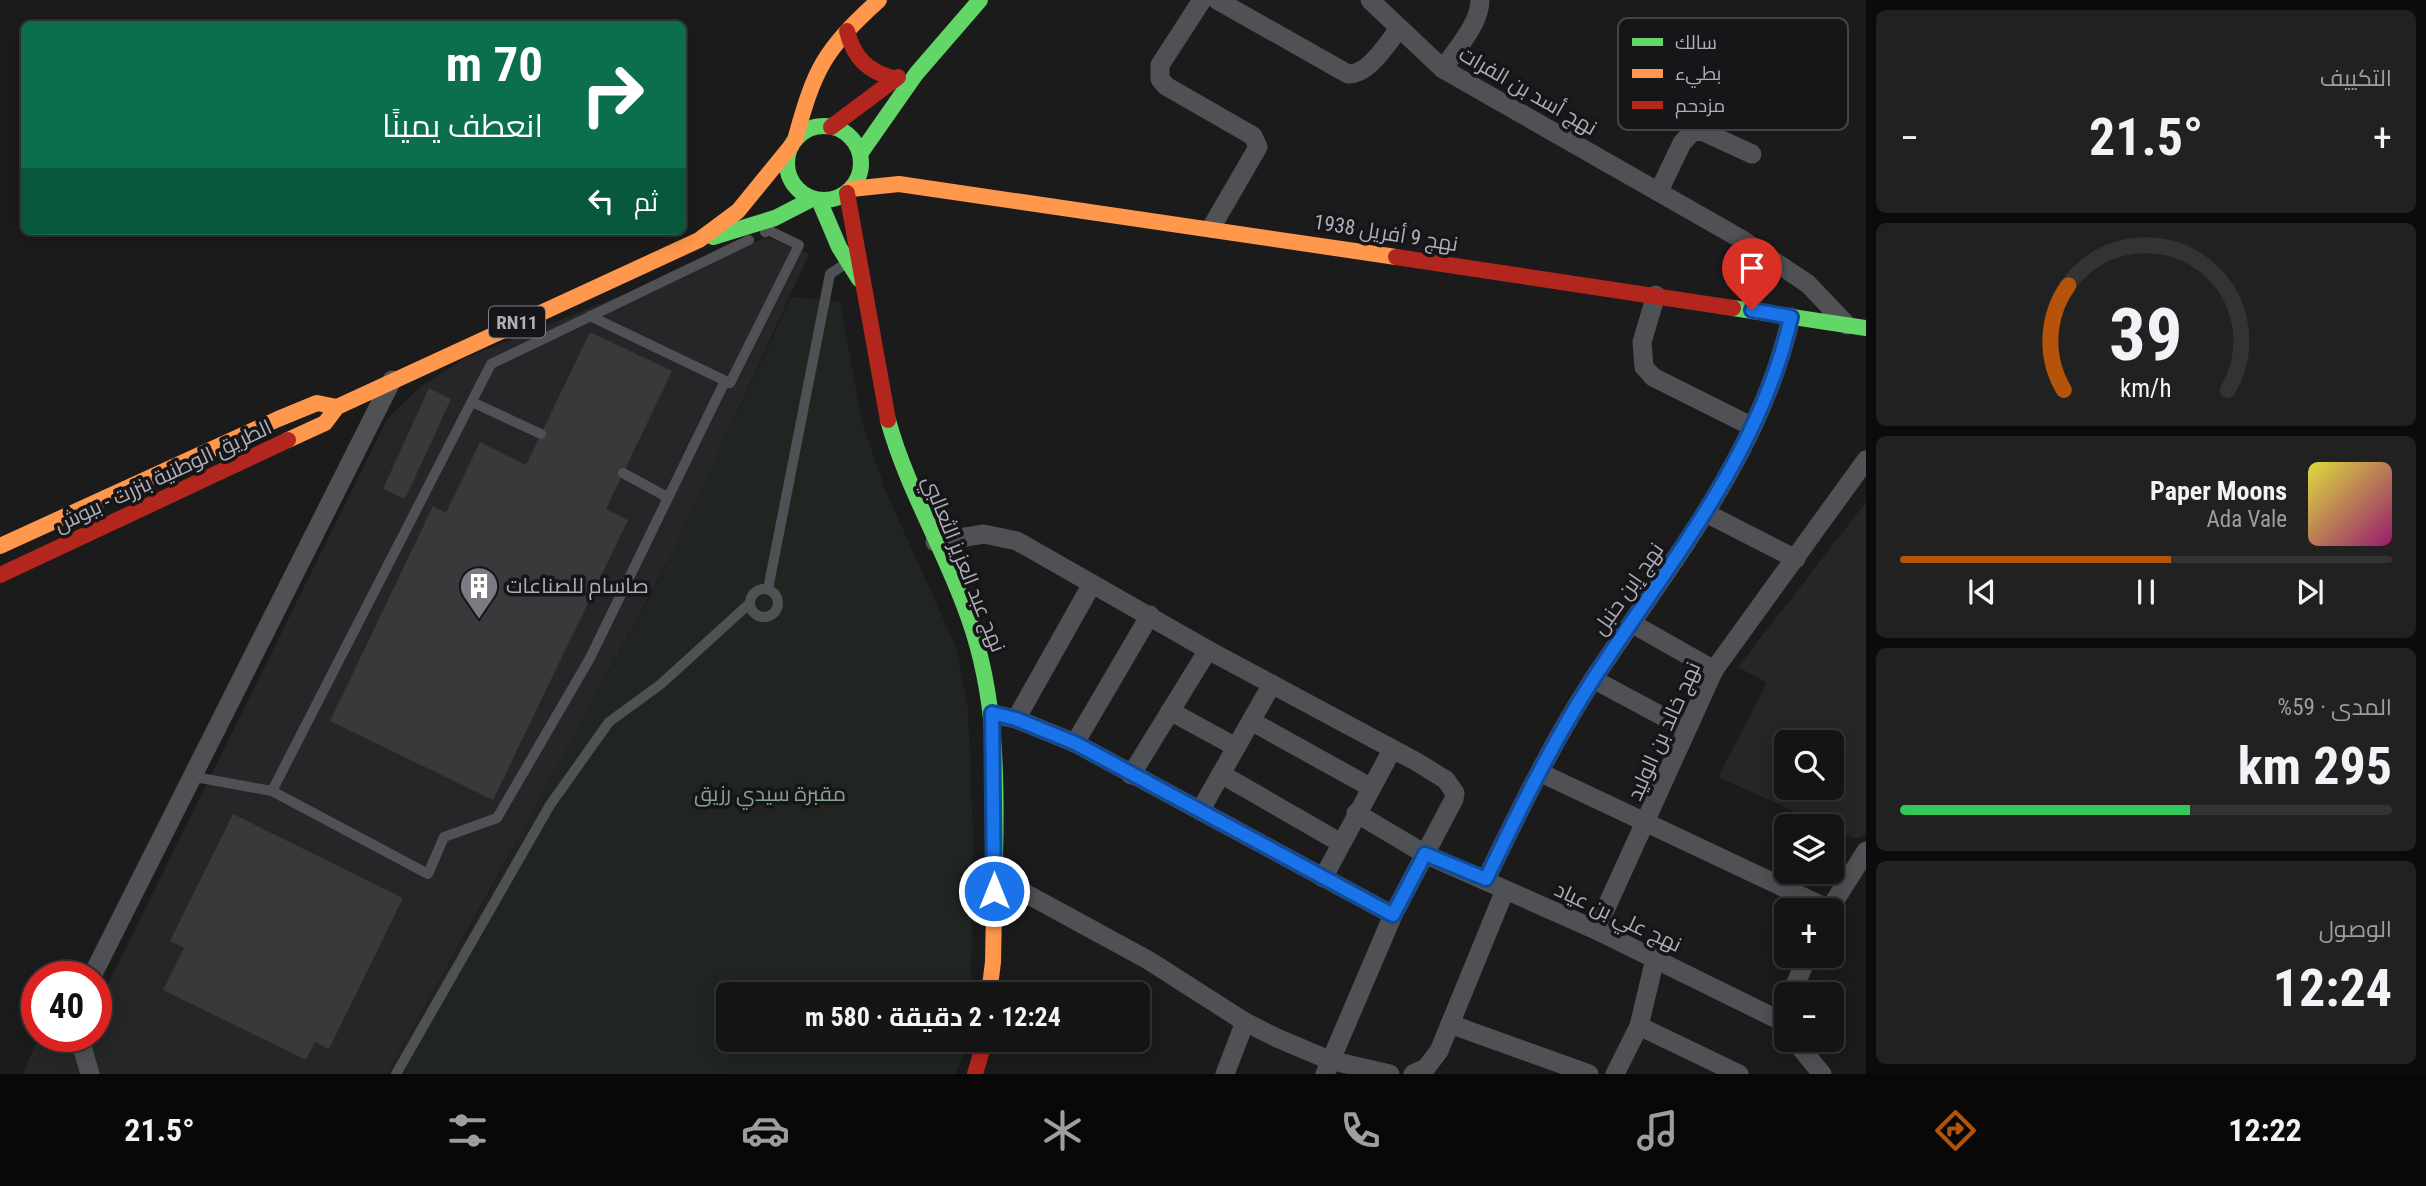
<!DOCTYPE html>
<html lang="ar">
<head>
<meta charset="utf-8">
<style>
  :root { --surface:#141414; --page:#212122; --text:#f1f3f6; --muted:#9d9ea0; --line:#333334; --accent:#b45309 }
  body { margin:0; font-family:"Roboto Condensed",Cairo,sans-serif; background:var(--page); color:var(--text); direction:rtl; height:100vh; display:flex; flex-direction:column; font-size:26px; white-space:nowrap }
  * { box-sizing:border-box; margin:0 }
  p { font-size:23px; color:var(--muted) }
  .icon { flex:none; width:38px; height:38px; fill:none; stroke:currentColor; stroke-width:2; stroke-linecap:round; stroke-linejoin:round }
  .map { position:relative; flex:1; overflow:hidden; direction:ltr }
  .drawer { display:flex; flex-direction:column; gap:10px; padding:10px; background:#0b0b0b; width:560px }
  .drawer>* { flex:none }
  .hud { position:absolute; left:21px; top:21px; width:665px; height:214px; border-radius:10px; box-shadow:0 4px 18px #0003,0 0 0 2px var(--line); direction:rtl; background:#0b6e4f; color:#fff; overflow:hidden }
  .fabs { position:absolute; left:1774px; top:730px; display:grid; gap:14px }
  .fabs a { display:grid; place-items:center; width:70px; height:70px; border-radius:10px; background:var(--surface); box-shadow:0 4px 18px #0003,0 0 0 2px var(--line); font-size:35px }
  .speed { position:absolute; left:21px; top:961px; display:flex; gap:14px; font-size:35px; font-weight:700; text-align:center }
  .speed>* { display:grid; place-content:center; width:91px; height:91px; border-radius:50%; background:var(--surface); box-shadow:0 4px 18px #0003,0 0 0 2px var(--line); line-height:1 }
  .speed .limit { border:10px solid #d22; background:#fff; color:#111 }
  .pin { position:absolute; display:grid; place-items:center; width:60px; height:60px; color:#fff; margin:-72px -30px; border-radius:50% 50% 50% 0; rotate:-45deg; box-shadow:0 0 7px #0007 }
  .pin .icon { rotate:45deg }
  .me { position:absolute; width:77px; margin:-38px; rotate:0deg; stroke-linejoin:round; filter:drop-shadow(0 0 5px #0008) }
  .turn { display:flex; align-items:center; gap:24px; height:147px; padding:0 28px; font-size:32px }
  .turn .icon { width:91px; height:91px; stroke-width:2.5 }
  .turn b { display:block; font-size:49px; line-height:60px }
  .then { display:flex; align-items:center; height:66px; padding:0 28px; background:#0003; gap:14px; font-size:26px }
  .big { font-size:52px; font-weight:700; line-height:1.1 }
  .drawer .card { flex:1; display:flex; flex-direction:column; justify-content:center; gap:10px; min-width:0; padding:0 24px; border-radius:10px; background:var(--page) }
  .drawer .dial { align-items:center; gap:0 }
  .dial svg { height:182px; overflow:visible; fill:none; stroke:var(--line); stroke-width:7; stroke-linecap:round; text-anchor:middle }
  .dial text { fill:var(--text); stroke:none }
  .song { display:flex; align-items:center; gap:21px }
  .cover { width:84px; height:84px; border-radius:10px; background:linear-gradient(135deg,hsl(60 70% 55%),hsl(320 70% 35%)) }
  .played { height:7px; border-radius:4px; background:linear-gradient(90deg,var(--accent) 55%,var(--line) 55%) }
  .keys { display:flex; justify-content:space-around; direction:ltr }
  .heat { display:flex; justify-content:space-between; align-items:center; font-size:38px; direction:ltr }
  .charge { height:10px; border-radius:5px; background:linear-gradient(90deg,#34c759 59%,var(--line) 0) }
  .trip { position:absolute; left:716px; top:982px; width:434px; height:70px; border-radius:10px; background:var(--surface); box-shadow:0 4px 18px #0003,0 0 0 2px var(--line); font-weight:700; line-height:70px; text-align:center; direction:rtl }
  .tabs { display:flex; height:112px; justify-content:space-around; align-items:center; background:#080808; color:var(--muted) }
  .tabs .icon { width:49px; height:49px }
  .tabs .on { color:var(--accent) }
  .tabs b { font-size:32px; color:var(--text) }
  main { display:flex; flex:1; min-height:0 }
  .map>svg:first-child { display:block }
  .built { fill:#262628; fill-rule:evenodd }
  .green { fill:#202522 }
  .building { fill:#39393b }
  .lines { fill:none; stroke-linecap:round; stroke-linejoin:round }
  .lane { stroke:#505154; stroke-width:10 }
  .street { stroke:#505154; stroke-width:19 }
  .fast { stroke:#63d668; stroke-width:16 }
  .slow { stroke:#ff974d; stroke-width:16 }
  .jam { stroke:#b3261e; stroke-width:16 }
  .route-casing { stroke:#114b97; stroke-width:18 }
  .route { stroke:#1a73e8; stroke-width:12 }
  .labels { text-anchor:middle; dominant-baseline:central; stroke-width:7; stroke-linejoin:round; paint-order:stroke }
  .shield { fill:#161517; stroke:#80818a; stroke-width:2 }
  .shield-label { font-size:19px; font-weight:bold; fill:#aeafbb }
  .street-label { font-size:21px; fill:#aeafbb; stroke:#161517 }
  .poi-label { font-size:21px; fill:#aeafbb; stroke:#161517; text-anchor:start }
  .park-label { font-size:21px; fill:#87a48f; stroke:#161517 }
  .key { fill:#161517; stroke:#444348; stroke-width:2 }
  .key-label { font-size:19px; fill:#aeafbb }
</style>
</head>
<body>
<main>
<section class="drawer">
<div class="card"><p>التكييف</p>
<div class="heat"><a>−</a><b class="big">21.5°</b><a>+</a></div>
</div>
<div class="card dial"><svg viewBox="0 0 100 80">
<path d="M14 69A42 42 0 1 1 86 69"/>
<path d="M14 69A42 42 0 0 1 16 23" stroke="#b45309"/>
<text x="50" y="56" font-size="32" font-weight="700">39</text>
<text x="50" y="72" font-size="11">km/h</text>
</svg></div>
<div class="card">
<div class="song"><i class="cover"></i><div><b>Paper Moons</b><p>Ada Vale</p></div></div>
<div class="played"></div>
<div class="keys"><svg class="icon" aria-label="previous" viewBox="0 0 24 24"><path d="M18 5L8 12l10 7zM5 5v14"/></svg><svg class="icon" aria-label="pause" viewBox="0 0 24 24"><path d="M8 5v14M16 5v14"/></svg><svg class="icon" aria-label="next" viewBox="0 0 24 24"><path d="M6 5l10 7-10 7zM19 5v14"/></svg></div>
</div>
<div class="card"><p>المدى · 59%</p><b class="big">295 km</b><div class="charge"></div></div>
<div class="card"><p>الوصول</p><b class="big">12:24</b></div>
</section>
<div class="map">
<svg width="1866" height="1074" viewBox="0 0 1866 1074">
  <rect width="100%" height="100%" fill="#1b1b1b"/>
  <!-- built -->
  <g class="built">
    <polygon points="767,237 809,254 675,548 525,827 387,1074 23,1074 39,1036 96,1036 96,1008 387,419 419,388 465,358"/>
    <path d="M 1866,502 L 1866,834 L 1856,839 L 1718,777 L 1767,683 L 1738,667 ZM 1787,742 L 1832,742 L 1832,788 L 1787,788 Z"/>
  </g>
  <!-- green -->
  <polygon class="green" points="791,297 840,301 861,418 886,492 956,647 968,709 973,837 971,994 728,994 728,1040 970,1040 955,1074 387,1074 489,894 666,566"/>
  <!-- building -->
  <g class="building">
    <polygon points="590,332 672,371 606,509 628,520 493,800 330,721 433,506 446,513 480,442 526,465"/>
    <polygon points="429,388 451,399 405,499 383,489"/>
    <polygon points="233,814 403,898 329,1049 315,1042 306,1060 163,990 184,948 170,941"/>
  </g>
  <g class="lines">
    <!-- lane -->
    <g class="lane">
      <polyline points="590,316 730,383 799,245 768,230 765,232"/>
      <polyline points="472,402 541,434"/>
      <polyline points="623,473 667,497"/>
      <circle cx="764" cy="603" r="14"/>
      <polyline points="768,589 830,274 845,264"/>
      <polyline points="195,777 272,791 428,874 444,837 497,818 590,658 725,381"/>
      <polyline points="272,791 491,364 749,240"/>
      <polyline points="396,1074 550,805 609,722 661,684 750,603"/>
    </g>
    <!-- street -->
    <g class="street">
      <polyline points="1202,0 1160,65 1160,79 1166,86 1253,136 1258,147 1211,228"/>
      <path d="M 1217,0 L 1348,74 C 1369,75 1387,43 1399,29"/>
      <polyline points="1370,0 1443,69 1741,239 1808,284 1847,325"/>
      <path d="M 1443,69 C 1456,49 1480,24 1480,0"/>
      <polyline points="1659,191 1682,143 1693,131 1704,132 1752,154"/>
      <polyline points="1656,295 1642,342 1644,367 1653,377 1751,426"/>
      <polyline points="1706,513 1796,559"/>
      <polyline points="935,542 984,534 1017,541 1208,650 1417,762 1446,780 1455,793 1454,799 1393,915 1325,1074"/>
      <polyline points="1633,624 1714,670"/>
      <polyline points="1593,679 1686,729"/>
      <polyline points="1170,711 1236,747"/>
      <polyline points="992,714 1016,719 1075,743 1393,915"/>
      <polyline points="1016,719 1092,584"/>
      <polyline points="1251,721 1370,787"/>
      <polyline points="1075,743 1150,615"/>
      <polyline points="1541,773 1829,909"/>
      <polyline points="1221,774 1341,843"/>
      <polyline points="1131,775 1208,650"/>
      <polyline points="1200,811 1272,684"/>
      <polyline points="1356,813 1425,854 1596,930 1779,1020 1787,1030"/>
      <polyline points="1323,878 1392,750"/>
      <path d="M 1486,879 C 1519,811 1553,741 1594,678 C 1669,565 1761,453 1791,317"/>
      <polyline points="994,891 1025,893 1148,960 1245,1022 1277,1038 1329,1060 1390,1074"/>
      <polyline points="1829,910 1866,851"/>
      <polyline points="1596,930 1714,670 1866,460"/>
      <polyline points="92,976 392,380"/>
      <polyline points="1791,994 1808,956"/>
      <polyline points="1450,1024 1589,1074"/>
      <polyline points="1639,1026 1739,1074"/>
      <polyline points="79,1036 90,1074"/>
      <polyline points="1794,1040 1822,1074"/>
      <polyline points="1225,1074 1245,1022"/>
      <polyline points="1413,1074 1426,1068 1439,1051 1505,890"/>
      <polyline points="1615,1074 1639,1026 1655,959"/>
    </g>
    <!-- fast -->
    <g class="fast">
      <circle cx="824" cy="163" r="37"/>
      <polyline points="860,154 916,74 980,0"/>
      <polyline points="819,200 839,247 859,279"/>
      <polyline points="713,237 775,218 812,199"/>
      <polyline points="1733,308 1866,328"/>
      <path d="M 888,420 C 907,490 946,551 969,619 C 996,695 997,777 995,857"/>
    </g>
    <!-- slow -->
    <g class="slow">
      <path d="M 795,140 C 815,68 823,51 879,0"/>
      <polyline points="851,189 899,184 1396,257"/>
      <polyline points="288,440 325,423 337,407 699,240 738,211 791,146"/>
      <polyline points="0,546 278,419 317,403 337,407"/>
      <polyline points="989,994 993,962 995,857"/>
    </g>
    <!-- jam -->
    <g class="jam">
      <path d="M 847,31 C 854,59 868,71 895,79"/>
      <polyline points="831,127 898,77"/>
      <polyline points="847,193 888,420"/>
      <polyline points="1396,257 1733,308"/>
      <polyline points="0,575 288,440"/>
      <polyline points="975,1074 985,1040"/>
    </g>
  </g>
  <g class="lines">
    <!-- route casing -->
    <g class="route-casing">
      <path id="route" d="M 994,891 L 992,713 L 1016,719 L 1075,743 L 1393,915 L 1425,854 L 1486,879 C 1519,811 1553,741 1594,678 C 1668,564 1761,453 1791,317 L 1752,310"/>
    </g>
    <!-- route -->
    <use href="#route" class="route"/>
  </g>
  <!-- icons -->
  <defs>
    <g id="building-pin" transform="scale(2.0125)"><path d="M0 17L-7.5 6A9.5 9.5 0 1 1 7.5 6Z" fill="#7b7b83" stroke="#161517"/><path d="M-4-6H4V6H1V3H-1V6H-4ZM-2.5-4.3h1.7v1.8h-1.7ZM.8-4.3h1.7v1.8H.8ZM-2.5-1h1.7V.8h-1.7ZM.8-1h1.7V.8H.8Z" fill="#fff"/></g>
  </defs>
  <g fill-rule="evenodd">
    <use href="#building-pin" x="479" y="586"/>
  </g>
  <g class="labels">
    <!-- shield labels -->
    <rect class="shield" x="489" y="306.5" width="56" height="31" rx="5"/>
    <g class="shield-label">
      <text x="517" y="322">RN11</text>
    </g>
    <!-- street labels -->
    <g class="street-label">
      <text transform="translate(1528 91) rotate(30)">نهج أسد بن الفرات</text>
      <text transform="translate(1386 233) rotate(9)">نهج 9 أفريل 1938</text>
      <text transform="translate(163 476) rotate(-25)">الطريق الوطنية بنزرت - ببوش</text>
      <text transform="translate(964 564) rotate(68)">نهج عبد العزيز الثعالبي</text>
      <text transform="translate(1628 589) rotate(-55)">نهج إبن حنبل</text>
      <text transform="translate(1664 731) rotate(-66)">نهج خالد بن الوليد</text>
      <text transform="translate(1618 917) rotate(25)">نهج علي بن عياد</text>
    </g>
    <!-- poi labels -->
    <g class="poi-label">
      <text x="506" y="586">صاسام للصناعات</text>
    </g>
    <!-- park labels -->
    <g class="park-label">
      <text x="770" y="794">مقبرة سيدي رزيق</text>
    </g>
  </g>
  <!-- legend -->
  <rect x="1618" y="18" width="230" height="112" rx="10" class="key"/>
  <rect x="1632" y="38" width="31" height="8" fill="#63d668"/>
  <rect x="1632" y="69" width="31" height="9" fill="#ff974d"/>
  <rect x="1632" y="101" width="31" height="8" fill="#b3261e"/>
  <g class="key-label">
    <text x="1675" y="49">سالك</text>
    <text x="1675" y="80">بطيء</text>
    <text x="1675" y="112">مزدحم</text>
  </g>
</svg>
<div class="fabs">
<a><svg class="icon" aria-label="search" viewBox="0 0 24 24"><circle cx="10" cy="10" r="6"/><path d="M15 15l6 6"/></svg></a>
<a><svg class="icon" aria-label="layers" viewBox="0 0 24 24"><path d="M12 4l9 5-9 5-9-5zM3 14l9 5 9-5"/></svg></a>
<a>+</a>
<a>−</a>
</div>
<div class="speed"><div class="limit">40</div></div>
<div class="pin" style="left:1752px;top:310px;background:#d93025"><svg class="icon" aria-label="arrive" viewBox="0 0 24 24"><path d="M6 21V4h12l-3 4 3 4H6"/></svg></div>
<svg class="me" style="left:994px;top:891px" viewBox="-20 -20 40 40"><circle r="17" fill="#1a73e8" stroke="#fff" stroke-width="3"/><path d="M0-11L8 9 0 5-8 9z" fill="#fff"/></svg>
<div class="trip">12:24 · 2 دقيقة · 580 m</div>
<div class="hud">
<div class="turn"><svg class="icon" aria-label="right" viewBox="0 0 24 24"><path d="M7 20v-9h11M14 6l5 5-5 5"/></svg><div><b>70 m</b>انعطف يمينًا</div></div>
<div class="then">ثم<svg class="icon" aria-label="left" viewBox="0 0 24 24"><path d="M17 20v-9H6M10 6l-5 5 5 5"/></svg></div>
</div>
</div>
</main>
<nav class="tabs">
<b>12:22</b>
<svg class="icon on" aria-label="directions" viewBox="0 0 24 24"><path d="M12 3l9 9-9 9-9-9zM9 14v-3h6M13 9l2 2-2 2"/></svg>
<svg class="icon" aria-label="music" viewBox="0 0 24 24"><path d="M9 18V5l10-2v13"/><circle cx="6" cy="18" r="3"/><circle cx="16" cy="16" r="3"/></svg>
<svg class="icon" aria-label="phone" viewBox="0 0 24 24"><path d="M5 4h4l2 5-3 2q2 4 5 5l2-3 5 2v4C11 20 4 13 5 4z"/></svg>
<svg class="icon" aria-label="climate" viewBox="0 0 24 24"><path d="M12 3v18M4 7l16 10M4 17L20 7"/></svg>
<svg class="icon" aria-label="car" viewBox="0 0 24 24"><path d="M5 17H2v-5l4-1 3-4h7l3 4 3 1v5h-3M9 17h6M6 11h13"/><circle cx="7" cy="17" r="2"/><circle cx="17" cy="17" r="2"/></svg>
<svg class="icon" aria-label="filters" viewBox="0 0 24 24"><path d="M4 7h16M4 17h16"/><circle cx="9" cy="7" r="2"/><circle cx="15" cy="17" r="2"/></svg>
<b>21.5°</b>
</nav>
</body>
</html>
